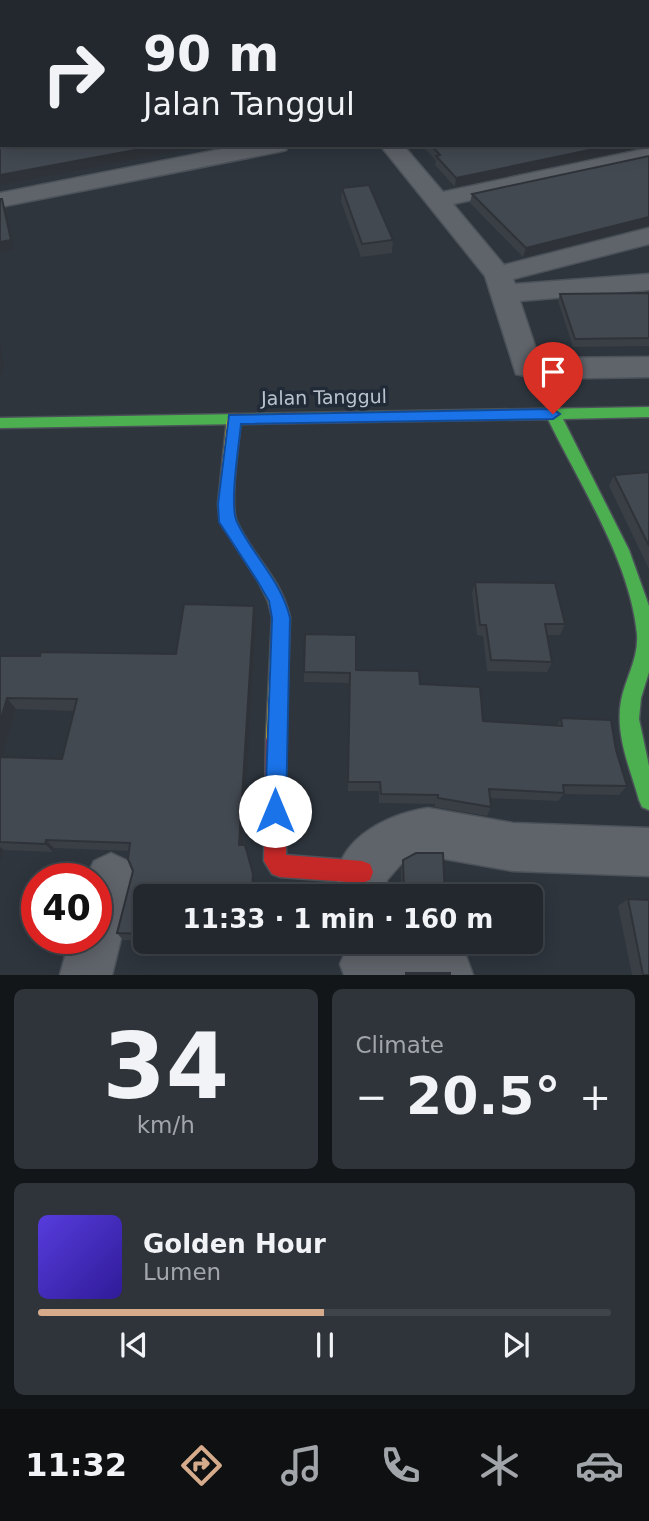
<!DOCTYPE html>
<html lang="en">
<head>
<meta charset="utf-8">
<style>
  :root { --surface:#22282e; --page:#2e343a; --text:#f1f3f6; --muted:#a2a6aa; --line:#3f444a; --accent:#d6ab8b }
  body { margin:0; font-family:"DejaVu Sans",sans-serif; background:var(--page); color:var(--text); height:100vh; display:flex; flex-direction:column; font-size:26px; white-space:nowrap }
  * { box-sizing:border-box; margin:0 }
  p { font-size:23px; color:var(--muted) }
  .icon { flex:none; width:38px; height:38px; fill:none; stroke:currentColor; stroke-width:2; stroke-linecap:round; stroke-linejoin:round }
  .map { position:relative; height:975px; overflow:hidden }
  .sheet { display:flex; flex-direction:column; gap:14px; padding:14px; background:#131619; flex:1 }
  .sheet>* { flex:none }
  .guide { position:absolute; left:0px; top:0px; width:649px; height:147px; box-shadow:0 4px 18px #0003,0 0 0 2px var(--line); background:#22282e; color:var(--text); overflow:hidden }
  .speed { position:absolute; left:21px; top:863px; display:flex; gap:14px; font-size:35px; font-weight:700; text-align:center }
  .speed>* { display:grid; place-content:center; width:91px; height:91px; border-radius:50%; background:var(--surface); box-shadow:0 4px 18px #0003,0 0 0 2px var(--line); line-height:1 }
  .speed .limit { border:10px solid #d22; background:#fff; color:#111 }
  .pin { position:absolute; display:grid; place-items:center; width:60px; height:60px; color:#fff; margin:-72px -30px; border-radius:50% 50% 50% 0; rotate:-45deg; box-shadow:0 0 7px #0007 }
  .pin .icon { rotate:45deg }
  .me { position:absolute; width:77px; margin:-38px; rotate:0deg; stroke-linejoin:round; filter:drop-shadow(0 0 5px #0008) }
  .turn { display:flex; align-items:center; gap:24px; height:147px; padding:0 28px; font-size:32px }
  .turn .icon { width:91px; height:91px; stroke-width:2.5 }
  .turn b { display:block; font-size:49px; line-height:60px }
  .big { font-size:52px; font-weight:700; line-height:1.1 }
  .sheet .widget { flex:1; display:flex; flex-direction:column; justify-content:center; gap:10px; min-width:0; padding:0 24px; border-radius:10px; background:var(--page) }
  .sheet .dial { align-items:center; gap:0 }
  .dial b { font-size:91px; line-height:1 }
  .song { display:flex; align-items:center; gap:21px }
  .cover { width:84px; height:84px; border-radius:10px; background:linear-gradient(135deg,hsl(250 70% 55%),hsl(250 70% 35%)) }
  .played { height:7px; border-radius:4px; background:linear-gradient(90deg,var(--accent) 50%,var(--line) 50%) }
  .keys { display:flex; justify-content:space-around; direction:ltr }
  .heat { display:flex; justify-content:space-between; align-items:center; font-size:38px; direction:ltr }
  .sheet .tiles { flex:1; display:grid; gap:14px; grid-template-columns:1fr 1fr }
  .widget:last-child { grid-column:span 2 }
  .trip { position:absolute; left:133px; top:884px; width:410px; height:70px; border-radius:10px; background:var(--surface); box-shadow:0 4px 18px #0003,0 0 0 2px var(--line); font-weight:700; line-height:70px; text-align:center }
  .tab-bar { display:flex; height:112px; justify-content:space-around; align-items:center; background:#0e1012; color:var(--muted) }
  .tab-bar .icon { width:49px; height:49px }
  .tab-bar .current { color:var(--accent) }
  .tab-bar b { font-size:32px; color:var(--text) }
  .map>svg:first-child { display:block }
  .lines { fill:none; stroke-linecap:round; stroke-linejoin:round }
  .street-casing { stroke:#4c5259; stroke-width:3 }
  .fast-casing { stroke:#4c5259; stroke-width:3 }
  .slow-casing { stroke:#4c5259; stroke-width:3 }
  .jam-casing { stroke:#4c5259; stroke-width:3 }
  .street { fill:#5f646a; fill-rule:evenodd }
  .fast { fill:#4caf50; fill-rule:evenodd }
  .slow { fill:#ffc107; fill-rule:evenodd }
  .jam { fill:#c62828; fill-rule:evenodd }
  .wall { fill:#3a3f46; fill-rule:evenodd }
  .shaded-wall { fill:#2f3339 }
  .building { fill:#434951; stroke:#2f3339; stroke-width:2 }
  .route { fill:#1a73e8; stroke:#114b97; stroke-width:2 }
  .labels { text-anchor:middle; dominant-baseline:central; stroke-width:7; stroke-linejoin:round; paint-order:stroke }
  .street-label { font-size:19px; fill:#bac2cc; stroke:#212b38 }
</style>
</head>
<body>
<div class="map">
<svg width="649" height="975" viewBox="0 0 649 975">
  <rect width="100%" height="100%" fill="#2e353d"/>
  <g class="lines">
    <!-- street casing -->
    <g class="street-casing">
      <g id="street">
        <polygon points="242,145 289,145 286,150 278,152 0,207 0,193"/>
        <polygon points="380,145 403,145 443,192 649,148 649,162 453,204 504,265 649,228 649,244 513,279 515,284 649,274 649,290 520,301 539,358 649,357 649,377 538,379 516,374 485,276"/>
        <path d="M 428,808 L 513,823 L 649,828 L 649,876 L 513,871 L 428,856 L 412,858 L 400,865 L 387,880 L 387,896 L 339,896 C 326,844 385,814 428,808 Z"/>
        <polygon points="111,853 128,861 136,878 112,975 60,975 70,938 96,938 96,878 86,878 94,861"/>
        <path d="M 357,942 C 394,942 432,942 466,956 L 473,975 L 344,975 L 340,964 L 348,946 Z"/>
      </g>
    </g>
    <!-- fast casing -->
    <g class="fast-casing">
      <path id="fast" d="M 649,407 L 649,417 L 563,419 L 629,550 L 649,606 L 649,672 L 641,698 L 639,719 L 649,766 L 649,810 L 642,807 L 639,800 C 630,768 615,735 621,701 C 625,679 639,658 637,634 C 630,561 580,485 548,419 L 0,428 L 0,418 Z"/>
    </g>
    <!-- slow casing -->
    <g class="slow-casing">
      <path id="slow" d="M 234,414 L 241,419 C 239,441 229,505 237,522 C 253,557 280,576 290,617 L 286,740 L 283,747 L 276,750 L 269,747 L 266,740 L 272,617 L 268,601 L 258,581 L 220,522 L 218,504 L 227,419 Z"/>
    </g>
    <!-- jam casing -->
    <g class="jam-casing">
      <polygon id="jam" points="276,730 283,733 286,740 286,855 362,861 370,864 373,872 370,880 362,883 280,877 272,874 264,861 266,740 269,733"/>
    </g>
    <!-- street -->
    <use href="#street" class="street"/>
    <!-- fast -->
    <use href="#fast" class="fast"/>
    <!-- slow -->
    <use href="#slow" class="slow"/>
    <!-- jam -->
    <use href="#jam" class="jam"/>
  </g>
  <!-- wall -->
  <g class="wall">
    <polygon points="649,0 649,66 648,65 648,71 649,72 649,146 455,187 435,165 436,161 422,145 648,145 648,2"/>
    <polygon points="649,156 523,257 470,203 472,194"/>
    <polygon points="342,188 393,240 392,253 361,257 341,201"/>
    <polygon points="649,293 649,346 573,347 558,301 560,294"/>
    <polygon points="649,472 649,569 609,486 614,475"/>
    <polygon points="475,582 565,624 560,635 547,635 552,662 547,672 487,671 483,636 477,635 472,593"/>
    <path d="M 254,606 L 256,619 L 242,845 L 255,882 L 145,896 L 145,940 L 123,940 L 117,933 L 133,871 L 129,851 L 54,848 L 53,852 L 4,850 L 0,863 L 0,656 L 176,654 ZM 16,709 L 74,711 L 62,759 L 2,757 Z"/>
    <polygon points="356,670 420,684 483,721 557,726 561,718 616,750 627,786 619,795 564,794 558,801 490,798 491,807 487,816 435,807 435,804 379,803 379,791 348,791 350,683 304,682 304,672"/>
    <polygon points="403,860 445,896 401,896 401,868"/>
    <polygon points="628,899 649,975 632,975 618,906"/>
    <polygon points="410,942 447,942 444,946"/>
  </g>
  <!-- shaded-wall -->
  <g class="shaded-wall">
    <polygon points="648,138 649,138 649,146 455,187 456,178 613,145 648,145"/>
    <polygon points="162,145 212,145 0,185 0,175"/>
    <polygon points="2,199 5,209 14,249 0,252"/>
    <polygon points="649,217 649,225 523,257 526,248"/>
    <polygon points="0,341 4,366 0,378"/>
    <polygon points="254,606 256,619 242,854 239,845"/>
    <polygon points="7,698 16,709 0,765 0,722"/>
    <polygon points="46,840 54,848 53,852 45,844"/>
    <polygon points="0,847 4,850 0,863"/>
    <polygon points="253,874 255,882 254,896 252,896"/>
  </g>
  <!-- building -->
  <g class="building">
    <polygon points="0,0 649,0 649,58 648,59 649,138 648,138 648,2 2,2 2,145 162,145 0,175"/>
    <polygon points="431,145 613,145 456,178 436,156 440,155"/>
    <polygon points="649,156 649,217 526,248 472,194"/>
    <polygon points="369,185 393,240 362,244 342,188"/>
    <polygon points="0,199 2,199 11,240 0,242"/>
    <polygon points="649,293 649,338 575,339 560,294"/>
    <polygon points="649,472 649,546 614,475"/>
    <polygon points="475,582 555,583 565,624 545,624 552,662 491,660 486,625 480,625"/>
    <polygon points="184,604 254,606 239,845 245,845 253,874 252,896 145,896 145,934 117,933 133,871 128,859 130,843 46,840 45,844 0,842 0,757 62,759 77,699 7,698 0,722 0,656 40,656 41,652 176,654"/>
    <polygon points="305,634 356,635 356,670 419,671 420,684 480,687 483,721 562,726 561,718 611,720 616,750 627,786 563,785 564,793 489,789 491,807 438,798 438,795 381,794 380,782 348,782 350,673 304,672"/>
    <polygon points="416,853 443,853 445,896 404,896 403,860"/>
    <polygon points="628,899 649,900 649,975 643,975"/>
    <rect x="406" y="973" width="44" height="2"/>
  </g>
  <!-- route -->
  <path class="route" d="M 553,409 L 560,414 L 553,419 L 241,424 C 239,445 229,506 237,522 C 253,556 281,580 290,618 L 286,811 L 283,819 L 275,822 L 268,819 L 265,811 L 272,618 L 269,601 L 258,582 L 219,522 L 218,504 L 229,415 Z"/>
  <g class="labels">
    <!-- street labels -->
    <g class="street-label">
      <text transform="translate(324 397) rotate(-1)">Jalan Tanggul</text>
    </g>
  </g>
</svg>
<div class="speed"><div class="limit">40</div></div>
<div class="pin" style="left:553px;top:414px;background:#d93025"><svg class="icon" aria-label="arrive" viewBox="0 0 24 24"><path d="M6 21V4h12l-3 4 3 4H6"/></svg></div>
<svg class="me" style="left:275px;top:811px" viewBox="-20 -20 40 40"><circle r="19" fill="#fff"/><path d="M0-13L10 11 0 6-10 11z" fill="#1a73e8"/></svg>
<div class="trip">11:33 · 1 min · 160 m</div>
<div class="guide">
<div class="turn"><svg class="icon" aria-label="right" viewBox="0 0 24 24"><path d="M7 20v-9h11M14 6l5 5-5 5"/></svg><div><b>90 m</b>Jalan Tanggul</div></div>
</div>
</div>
<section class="sheet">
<div class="tiles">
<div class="widget dial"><b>34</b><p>km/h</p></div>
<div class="widget"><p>Climate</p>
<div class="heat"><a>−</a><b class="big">20.5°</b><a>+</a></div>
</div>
<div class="widget">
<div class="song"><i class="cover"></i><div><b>Golden Hour</b><p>Lumen</p></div></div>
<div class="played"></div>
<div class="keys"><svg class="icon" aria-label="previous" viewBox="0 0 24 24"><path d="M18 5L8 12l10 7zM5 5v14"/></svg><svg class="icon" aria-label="pause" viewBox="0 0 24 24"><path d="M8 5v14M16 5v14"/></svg><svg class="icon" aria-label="next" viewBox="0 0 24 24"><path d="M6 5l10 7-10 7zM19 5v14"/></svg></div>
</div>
</div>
</section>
<nav class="tab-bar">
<b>11:32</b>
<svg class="icon current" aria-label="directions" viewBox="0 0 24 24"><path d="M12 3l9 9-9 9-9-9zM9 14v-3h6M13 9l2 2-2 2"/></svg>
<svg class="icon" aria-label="music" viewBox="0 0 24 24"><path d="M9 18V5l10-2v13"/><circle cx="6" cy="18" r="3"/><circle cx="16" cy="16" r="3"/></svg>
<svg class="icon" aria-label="phone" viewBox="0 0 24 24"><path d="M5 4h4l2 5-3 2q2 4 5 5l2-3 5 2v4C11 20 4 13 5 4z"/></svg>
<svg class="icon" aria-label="climate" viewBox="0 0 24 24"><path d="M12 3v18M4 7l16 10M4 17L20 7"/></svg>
<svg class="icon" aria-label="car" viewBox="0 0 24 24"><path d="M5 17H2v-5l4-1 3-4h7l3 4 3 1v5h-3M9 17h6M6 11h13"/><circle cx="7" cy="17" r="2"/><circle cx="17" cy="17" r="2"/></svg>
</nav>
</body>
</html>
